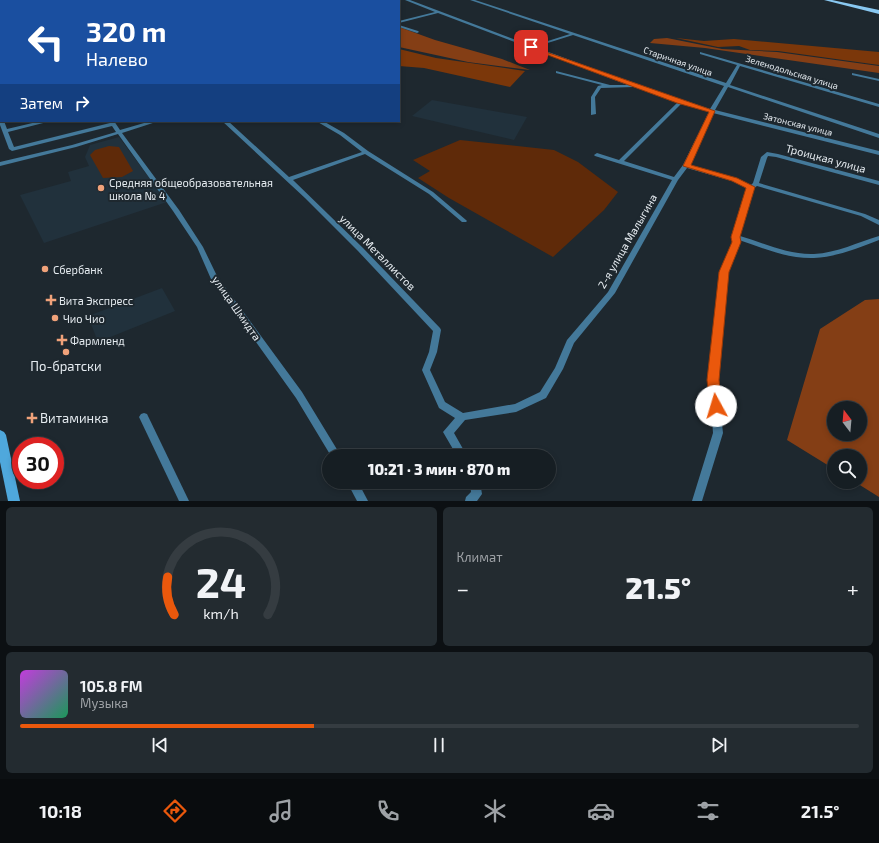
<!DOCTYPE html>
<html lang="ru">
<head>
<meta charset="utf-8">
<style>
  :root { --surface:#161e23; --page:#232b30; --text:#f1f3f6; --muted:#9ea2a6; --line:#353c41; --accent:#ea580c }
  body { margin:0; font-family:"Exo 2",sans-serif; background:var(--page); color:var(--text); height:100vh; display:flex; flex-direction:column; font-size:15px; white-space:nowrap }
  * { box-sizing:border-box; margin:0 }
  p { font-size:13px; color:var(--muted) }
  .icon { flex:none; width:22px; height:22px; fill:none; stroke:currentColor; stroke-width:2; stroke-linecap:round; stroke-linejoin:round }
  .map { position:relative; height:501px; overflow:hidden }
  .side { display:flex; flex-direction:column; gap:6px; padding:6px; background:#0c1013; flex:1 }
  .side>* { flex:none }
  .banner { position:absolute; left:0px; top:0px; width:400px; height:122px; box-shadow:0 2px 6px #0003,0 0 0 1px var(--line); background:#1a4fa0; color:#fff; overflow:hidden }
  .needle { width:26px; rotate:344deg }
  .controls { position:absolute; left:827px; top:401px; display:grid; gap:8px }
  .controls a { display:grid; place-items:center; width:40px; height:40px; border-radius:50%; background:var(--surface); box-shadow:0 2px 6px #0003,0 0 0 1px var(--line); font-size:20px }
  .speed { position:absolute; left:12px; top:437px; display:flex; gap:8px; font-size:20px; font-weight:700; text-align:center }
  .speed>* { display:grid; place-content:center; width:52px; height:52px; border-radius:50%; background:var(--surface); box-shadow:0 2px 6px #0003,0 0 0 1px var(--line); line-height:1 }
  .speed .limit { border:6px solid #d22; background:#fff; color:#111 }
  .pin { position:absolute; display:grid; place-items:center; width:34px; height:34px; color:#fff; margin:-17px; border-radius:8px; box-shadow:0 2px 6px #0006 }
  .me { position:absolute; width:44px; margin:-22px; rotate:354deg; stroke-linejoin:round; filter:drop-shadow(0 0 3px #0008) }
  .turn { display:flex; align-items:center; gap:14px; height:84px; padding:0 20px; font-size:18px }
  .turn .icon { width:52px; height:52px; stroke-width:2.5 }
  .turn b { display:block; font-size:28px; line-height:34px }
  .then { display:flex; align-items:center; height:38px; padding:0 20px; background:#0003; gap:8px; font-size:15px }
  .big { font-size:30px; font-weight:800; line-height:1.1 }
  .side .tile { flex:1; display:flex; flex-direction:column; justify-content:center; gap:6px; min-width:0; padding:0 14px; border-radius:6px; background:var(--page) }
  .side .dial { align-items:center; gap:0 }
  .dial svg { height:104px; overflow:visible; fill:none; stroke:var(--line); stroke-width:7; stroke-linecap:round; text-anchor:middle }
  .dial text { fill:var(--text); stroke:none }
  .song { display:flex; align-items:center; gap:12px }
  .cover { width:48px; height:48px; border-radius:6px; background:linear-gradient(135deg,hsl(290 70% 55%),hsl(150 70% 35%)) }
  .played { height:4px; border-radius:2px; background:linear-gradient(90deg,var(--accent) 35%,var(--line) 35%) }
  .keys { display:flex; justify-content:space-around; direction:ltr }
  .heat { display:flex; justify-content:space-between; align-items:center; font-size:22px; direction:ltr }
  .side .tiles { flex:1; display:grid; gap:6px; grid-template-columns:1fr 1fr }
  .tile:last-child { grid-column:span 2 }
  .trip { position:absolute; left:322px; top:449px; width:234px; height:40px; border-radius:20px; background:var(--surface); box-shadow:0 2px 6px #0003,0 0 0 1px var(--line); font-weight:800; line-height:40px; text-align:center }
  .menu { display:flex; height:64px; justify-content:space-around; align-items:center; background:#090c0e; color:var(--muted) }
  .menu .icon { width:28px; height:28px }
  .menu .active { color:var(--accent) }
  .menu b { font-size:18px; color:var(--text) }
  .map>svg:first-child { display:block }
  .built { fill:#21313c }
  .green { fill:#5f2a09 }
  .forest { fill:#843e15; fill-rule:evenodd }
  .water { fill:#7b370a }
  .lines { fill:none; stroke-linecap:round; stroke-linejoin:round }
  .minor { fill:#44799a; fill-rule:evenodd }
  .secondary { fill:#4fa8dc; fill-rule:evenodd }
  .primary { fill:#89c8f1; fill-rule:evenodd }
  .route { fill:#ea580c; stroke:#983908 }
  .poi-dot { fill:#f0a27a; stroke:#1e282f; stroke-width:1.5 }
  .labels { text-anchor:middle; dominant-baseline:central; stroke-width:4; stroke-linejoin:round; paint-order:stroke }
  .far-street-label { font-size:9px; fill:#e5ebf0; stroke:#1e282f }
  .street-label { font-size:11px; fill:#e5ebf0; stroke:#1e282f }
  .poi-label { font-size:11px; fill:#e5ebf0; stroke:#1e282f; text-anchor:start }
  .near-poi-label { font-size:13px; fill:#e5ebf0; stroke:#1e282f }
</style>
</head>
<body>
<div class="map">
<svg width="879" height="501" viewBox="0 0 879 501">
  <rect width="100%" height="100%" fill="#1e282f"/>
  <!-- built -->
  <g class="built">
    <polygon points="432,100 527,117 514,140 412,116"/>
    <polygon points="119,137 167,202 44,243 20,195 71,181 68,172 89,166 85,157 90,145"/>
    <polygon points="162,288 175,311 98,342 88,316"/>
  </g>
  <!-- green -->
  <g class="green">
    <polygon points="460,140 554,150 578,162 618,192 604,210 553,257 449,198 418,178 430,171 413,160"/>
    <polygon points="109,146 119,147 133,171 122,177 103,178 90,155 95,150"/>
  </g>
  <!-- forest -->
  <g class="forest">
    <polygon points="399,27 435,40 502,59 530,70 468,62 399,47"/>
    <polygon points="667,38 722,49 777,52 879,66 879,73 705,48 650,43 654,39"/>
    <path d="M 879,299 L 879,497 L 855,482 L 860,482 L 860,456 L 834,456 L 834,469 L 787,440 L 820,329 L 865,300 ZM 834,408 L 860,408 L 860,434 L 834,434 Z"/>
  </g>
  <!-- water -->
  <g class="water">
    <polygon points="676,38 704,41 734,39 879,52 879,65 778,51 750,50 739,46 718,47"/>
    <polygon points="399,49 436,58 525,71 510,87 424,68 399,66"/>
  </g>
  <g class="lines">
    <!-- minor -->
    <g class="minor">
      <polygon points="84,0 88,0 89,1 85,1"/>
      <polygon points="326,0 331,0 332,1 327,1"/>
      <path d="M 405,0 L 410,0 L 532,46 L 570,34 L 470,0 L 475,0 L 726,83 L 737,65 L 700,54 L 700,52 L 879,104 L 879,107 L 740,66 L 730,85 L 879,134 L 879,138 L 728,87 L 715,110 L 879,151 L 879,155 L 713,113 L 689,165 L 736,179 L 751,185 L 753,183 L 761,157 L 767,152 L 778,154 L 879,181 L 879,185 L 776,157 L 768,156 L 767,158 L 759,183 L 865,214 L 879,220 L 879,225 L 861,216 L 757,186 L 754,188 L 740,236 C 764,243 788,255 814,254 C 837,253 858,242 879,236 L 879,240 C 859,248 836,257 814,258 C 788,259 763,248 739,240 L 728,272 L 717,380 L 723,433 L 702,501 L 692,501 L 713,433 L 709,380 L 720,272 L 733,242 L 733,237 L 748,188 L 732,181 L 687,168 L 678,180 L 615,293 L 574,343 L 563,369 L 546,398 L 516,412 L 465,420 L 454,433 L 467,456 L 457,456 L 443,432 L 455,418 L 439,408 L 422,370 L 429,352 L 433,331 L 358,251 L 305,198 L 222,121 L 228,121 L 289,177 L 362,152 L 340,135 L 316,121 L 323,121 L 344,133 L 368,151 L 433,192 L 466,220 L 467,221 L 466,222 L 462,222 L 429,194 L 365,154 L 293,180 L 363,248 L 440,328 L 441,330 L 437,352 L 430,370 L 445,402 L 463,413 L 515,404 L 540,392 L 555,368 L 567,340 L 608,292 L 672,180 L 595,156 L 594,155 L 597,153 L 619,160 L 678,102 L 634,87 L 601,88 L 595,97 L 596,114 L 591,115 L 591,97 L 598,86 L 602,85 L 556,73 L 556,71 L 610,85 L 628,85 L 438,13 L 399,23 L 399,21 L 435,12 ZM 573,35 L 724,86 L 710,109 L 640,86 L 535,47 ZM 682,103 L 709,112 L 683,165 L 674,177 L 624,161 Z"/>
      <rect x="0" y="7" width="1" height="2"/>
      <polygon points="399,25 418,31 419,32 417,33 399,27"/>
      <rect x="0" y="68" width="1" height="2"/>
      <polygon points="852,73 879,79 879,81 852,75"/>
      <rect x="0" y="84" width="1" height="3"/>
      <rect x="0" y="94" width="1" height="3"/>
      <polygon points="0,116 1,117 1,121 4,121 7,129 41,121 51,121 8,132 14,147 110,123 108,121 114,121 120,130 151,121 159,121 122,133 179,210 203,247 217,276 302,392 341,456 331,456 296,398 211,279 197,247 173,211 118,134 76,147 0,166 0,162 72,145 116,132 112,126 12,151 9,149 0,125"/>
      <polygon points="144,413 147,414 189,501 179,501 139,417 141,414"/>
      <polygon points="347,482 358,482 368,501 357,501"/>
      <polygon points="470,482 480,482 482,494 477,501 465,501 466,497 471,492"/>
    </g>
    <!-- secondary -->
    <polygon class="secondary" points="0,430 4,432 6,435 20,501 8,501 0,462"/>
    <!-- primary -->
    <polygon class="primary" points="824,0 832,0 879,10 879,14"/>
  </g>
  <!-- route -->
  <polygon class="route" points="529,46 715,111 691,165 737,178 755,187 740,237 741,242 729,272 719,380 722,406 720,410 716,411 712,410 710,406 707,380 719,272 732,242 731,237 746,188 732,181 683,166 709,112 677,103 529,48"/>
  <!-- markers -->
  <g class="poi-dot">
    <circle cx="101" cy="188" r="4"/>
    <circle cx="45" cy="269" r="4"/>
    <path d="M49 294h4v4h4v4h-4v4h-4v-4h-4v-4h4z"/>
    <circle cx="55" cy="318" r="4"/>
    <path d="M60 334h4v4h4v4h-4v4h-4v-4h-4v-4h4z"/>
    <circle cx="66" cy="352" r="4"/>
    <path d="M30 412h4v4h4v4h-4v4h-4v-4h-4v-4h4z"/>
  </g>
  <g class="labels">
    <!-- far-street labels -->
    <g class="far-street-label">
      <text transform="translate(678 61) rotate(19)">Старичная улица</text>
      <text transform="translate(792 72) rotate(17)">Зеленодольская улица</text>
      <text transform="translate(798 124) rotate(14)">Затонская улица</text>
    </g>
    <!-- street labels -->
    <g class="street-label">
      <text transform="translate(826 158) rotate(15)">Троицкая улица</text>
      <text transform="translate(627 241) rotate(-60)">2-я улица Малыгина</text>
      <text transform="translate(378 252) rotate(45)">улица Металлистов</text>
      <text transform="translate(237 308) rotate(55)">улица Шмидта</text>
    </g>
    <!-- poi labels -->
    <g class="poi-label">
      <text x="109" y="182">Средняя общеобразовательная<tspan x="109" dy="13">школа № 4</tspan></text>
      <text x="53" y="269">Сбербанк</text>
      <text x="59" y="300">Вита Экспресс</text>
      <text x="63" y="318">Чио Чио</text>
      <text x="70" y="340">Фармленд</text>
    </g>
    <!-- near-poi labels -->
    <g class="near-poi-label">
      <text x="66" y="366">По-братски</text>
      <text x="40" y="418" text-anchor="start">Витаминка</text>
    </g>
  </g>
</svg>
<div class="controls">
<a><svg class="needle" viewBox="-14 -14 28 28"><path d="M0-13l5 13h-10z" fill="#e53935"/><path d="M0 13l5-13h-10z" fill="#9ea2a6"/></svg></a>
<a><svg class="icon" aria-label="search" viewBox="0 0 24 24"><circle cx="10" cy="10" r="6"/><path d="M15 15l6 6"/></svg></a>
</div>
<div class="speed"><div class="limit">30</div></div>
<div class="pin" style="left:531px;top:47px;background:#d93025"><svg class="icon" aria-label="arrive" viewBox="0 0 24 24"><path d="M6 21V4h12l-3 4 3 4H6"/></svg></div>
<svg class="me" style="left:716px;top:406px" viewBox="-20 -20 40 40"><circle r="19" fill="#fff"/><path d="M0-13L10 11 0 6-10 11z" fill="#ea580c"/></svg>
<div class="trip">10:21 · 3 мин · 870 m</div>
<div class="banner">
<div class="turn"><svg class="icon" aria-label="left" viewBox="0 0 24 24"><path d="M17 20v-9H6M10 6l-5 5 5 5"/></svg><div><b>320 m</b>Налево</div></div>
<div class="then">Затем<svg class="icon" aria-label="right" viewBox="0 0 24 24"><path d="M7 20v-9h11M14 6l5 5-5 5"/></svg></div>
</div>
</div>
<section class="side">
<div class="tiles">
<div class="tile dial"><svg viewBox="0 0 100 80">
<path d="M14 69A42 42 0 1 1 86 69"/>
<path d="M14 69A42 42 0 0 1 9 40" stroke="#ea580c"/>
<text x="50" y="56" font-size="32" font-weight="700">24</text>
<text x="50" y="72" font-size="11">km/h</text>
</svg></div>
<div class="tile"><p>Климат</p>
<div class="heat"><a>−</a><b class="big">21.5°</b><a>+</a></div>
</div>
<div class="tile">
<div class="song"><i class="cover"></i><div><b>105.8 FM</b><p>Музыка</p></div></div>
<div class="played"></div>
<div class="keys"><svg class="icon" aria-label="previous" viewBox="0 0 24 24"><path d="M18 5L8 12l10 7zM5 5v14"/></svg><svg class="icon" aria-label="pause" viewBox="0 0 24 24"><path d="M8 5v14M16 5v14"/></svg><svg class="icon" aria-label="next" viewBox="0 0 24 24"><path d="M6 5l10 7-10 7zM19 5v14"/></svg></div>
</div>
</div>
</section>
<nav class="menu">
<b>10:18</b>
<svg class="icon active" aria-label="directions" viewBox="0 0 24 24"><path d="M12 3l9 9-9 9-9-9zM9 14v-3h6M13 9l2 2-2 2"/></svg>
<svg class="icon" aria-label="music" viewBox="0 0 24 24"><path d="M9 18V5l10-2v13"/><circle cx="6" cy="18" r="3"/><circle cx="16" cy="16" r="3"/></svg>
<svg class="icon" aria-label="phone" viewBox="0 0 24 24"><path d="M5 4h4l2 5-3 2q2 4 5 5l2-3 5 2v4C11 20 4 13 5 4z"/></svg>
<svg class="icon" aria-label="climate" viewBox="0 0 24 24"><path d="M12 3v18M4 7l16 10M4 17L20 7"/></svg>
<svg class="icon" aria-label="car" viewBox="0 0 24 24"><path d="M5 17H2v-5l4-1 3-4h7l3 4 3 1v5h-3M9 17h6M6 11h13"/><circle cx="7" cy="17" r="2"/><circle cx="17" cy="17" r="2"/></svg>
<svg class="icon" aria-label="filters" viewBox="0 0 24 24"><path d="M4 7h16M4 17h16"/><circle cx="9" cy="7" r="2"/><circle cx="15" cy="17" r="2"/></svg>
<b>21.5°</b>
</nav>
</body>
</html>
